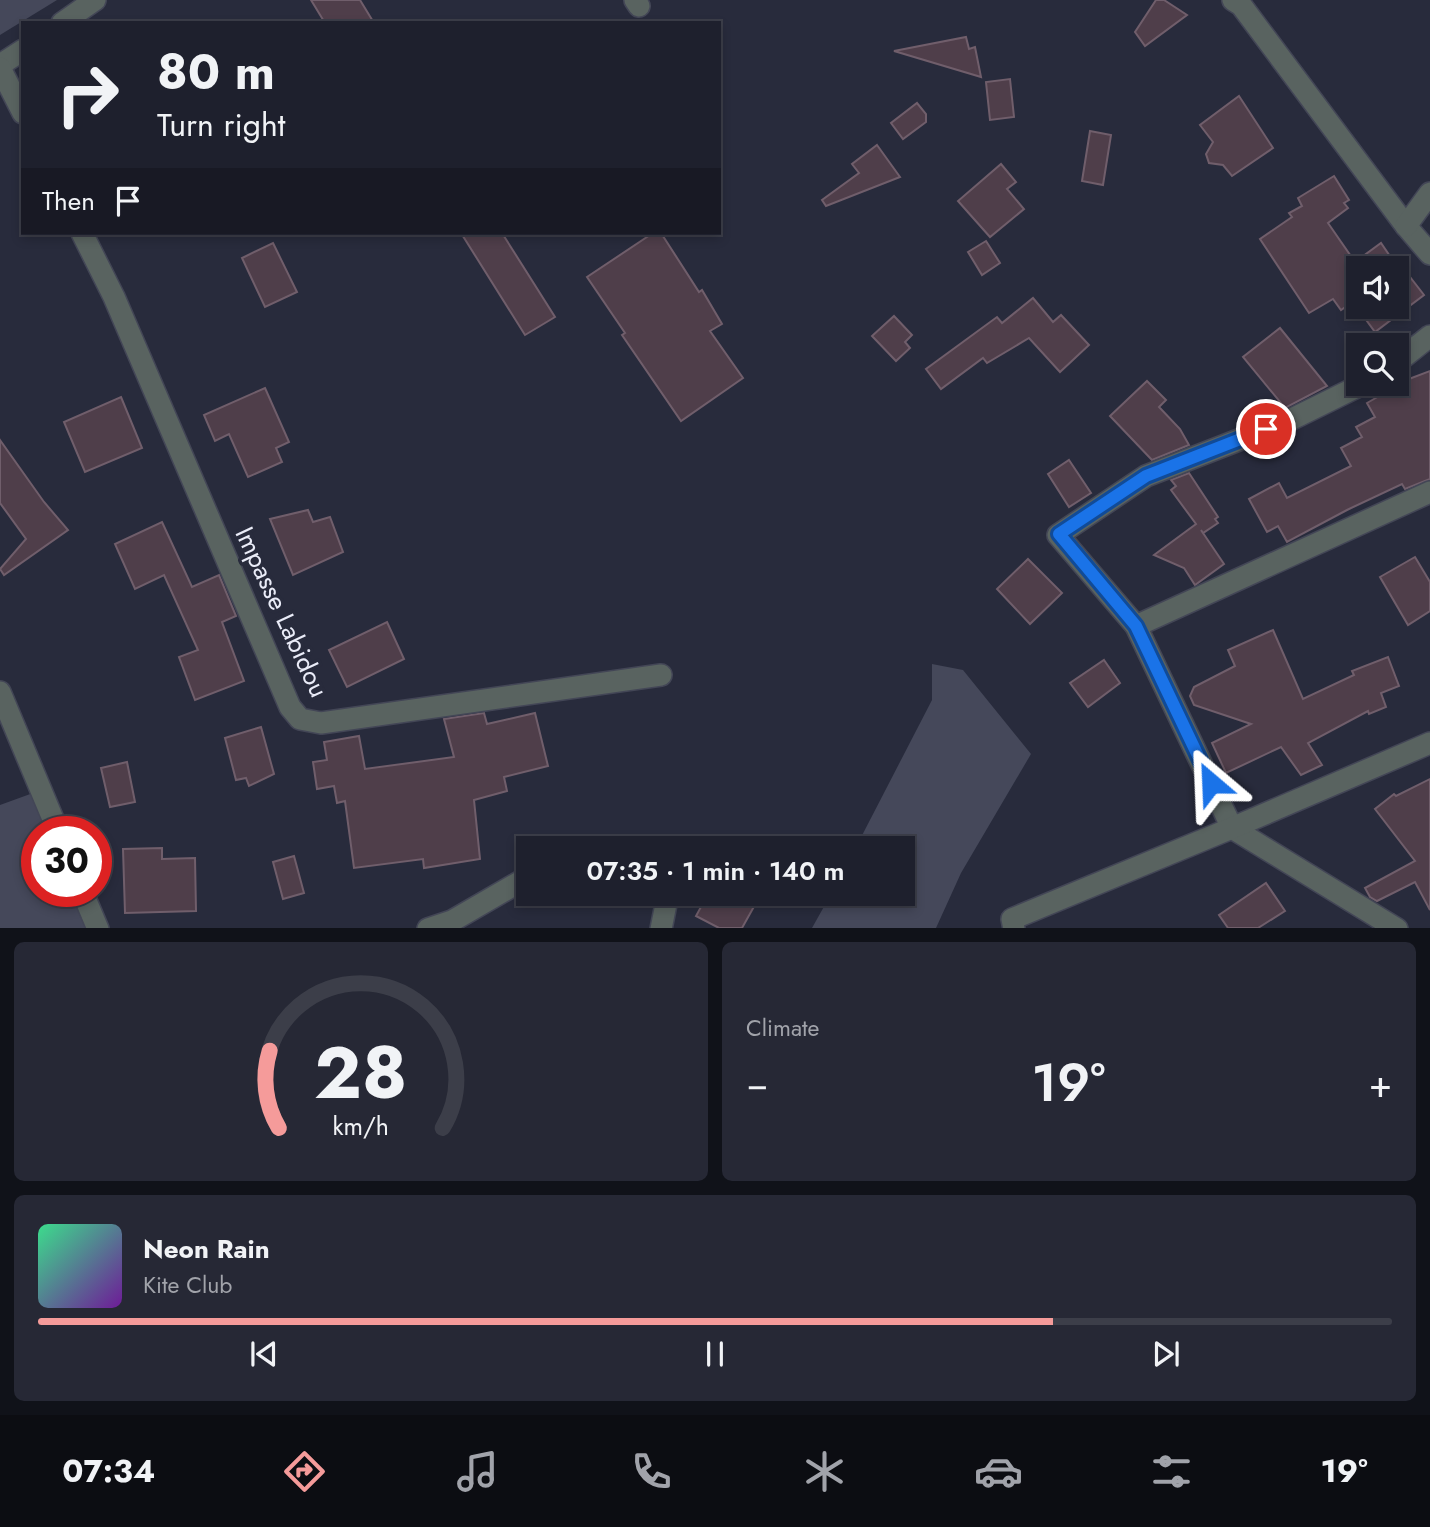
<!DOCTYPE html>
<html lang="en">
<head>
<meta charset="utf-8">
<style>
  :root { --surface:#1e202d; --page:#262835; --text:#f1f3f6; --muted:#a1a3aa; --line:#3c3e49; --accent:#f59b9a }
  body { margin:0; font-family:Jost,sans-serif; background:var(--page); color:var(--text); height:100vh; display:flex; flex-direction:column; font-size:26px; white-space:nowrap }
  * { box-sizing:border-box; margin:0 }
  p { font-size:23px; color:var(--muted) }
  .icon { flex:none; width:38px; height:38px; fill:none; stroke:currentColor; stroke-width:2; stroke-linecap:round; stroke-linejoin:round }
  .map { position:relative; height:928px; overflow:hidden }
  .panel { display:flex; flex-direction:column; gap:14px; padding:14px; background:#101219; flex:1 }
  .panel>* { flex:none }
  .banner { position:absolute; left:21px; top:21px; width:700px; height:214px; border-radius:0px; box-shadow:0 4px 10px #0003,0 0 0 2px var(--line); background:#1e202d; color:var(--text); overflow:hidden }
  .fabs { position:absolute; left:1346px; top:256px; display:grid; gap:14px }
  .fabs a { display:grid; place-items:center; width:63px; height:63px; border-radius:0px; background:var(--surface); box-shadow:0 4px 10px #0003,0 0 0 2px var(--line); font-size:35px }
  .speed { position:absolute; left:21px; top:816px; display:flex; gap:14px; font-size:35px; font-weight:700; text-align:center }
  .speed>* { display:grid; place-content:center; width:91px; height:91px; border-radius:50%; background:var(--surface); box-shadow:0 4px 10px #0003,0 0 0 2px var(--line); line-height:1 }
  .speed .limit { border:10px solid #d22; background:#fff; color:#111 }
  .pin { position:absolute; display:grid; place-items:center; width:60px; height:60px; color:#fff; margin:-30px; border:4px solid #fff; border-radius:50%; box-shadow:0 2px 7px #0007 }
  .me { position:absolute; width:77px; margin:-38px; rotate:334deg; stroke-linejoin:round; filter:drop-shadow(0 0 5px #0008) }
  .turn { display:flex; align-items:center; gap:24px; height:147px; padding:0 21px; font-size:32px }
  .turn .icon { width:91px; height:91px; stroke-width:2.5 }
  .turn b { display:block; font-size:49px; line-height:60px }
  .then { display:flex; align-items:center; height:66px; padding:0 21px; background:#0003; gap:14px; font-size:26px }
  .big { font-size:52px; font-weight:600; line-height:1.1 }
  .panel .tile { flex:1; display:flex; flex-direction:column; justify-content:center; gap:10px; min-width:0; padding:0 24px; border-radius:10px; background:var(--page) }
  .panel .dial { align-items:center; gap:0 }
  .dial svg { height:182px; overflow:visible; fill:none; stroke:var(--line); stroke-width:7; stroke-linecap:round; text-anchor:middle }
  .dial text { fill:var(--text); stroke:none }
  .song { display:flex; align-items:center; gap:21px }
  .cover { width:84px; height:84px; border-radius:10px; background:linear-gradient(135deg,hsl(150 70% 55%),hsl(280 70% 35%)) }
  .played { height:7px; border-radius:4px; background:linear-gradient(90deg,var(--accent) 75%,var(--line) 75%) }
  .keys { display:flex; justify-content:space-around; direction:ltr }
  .heat { display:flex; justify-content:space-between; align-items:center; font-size:38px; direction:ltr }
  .panel .tiles { flex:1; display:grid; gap:14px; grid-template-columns:1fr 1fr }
  .tile:last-child { grid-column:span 2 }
  .trip { position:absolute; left:516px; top:836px; width:399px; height:70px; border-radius:0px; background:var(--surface); box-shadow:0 4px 10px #0003,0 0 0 2px var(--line); font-weight:600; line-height:70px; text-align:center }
  .tab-bar { display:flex; height:112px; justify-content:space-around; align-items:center; background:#0c0d12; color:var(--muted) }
  .tab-bar .icon { width:49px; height:49px }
  .tab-bar .selected { color:var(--accent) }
  .tab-bar b { font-size:32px; color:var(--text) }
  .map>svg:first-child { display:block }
  .green { fill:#45485a }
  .building { fill:#4f3e4a; stroke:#705e6b; stroke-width:2 }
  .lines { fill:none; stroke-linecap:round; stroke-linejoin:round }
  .minor-casing { stroke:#434656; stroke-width:24 }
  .minor { stroke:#596360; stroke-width:21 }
  .route-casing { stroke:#114b97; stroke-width:18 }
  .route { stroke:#1a73e8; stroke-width:12 }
  .labels { text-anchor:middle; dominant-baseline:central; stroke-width:7; stroke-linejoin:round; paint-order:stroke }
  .street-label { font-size:26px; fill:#eaecf8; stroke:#282b3c }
</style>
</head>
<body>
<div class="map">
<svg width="1430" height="929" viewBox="0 0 1430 929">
  <rect width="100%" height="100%" fill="#282b3c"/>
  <!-- green -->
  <g class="green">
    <polygon points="0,0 57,0 0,35"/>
    <polygon points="932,664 963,670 1031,754 961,873 936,928 812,928 831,894 903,894 903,849 855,849 932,700"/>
    <polygon points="33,793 48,831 37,831 37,891 71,891 86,928 0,929 0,805"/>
  </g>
  <!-- building -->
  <g class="building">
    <polygon points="311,0 360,0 374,23 325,23"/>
    <polygon points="1156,0 1164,0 1187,15 1145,46 1135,32"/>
    <polygon points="966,37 969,49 975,47 981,77 894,51"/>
    <polygon points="1010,79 1014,117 990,120 986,82"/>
    <polygon points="1239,96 1273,148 1232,176 1223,165 1209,163 1206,154 1213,142 1200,125"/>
    <polygon points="917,103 926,114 926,122 903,139 891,123"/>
    <polygon points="1090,131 1111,135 1103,185 1082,181"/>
    <polygon points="877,145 900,177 826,206 822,200 859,173 852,164"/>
    <polygon points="1001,164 1016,182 1007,189 1024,209 990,237 958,201"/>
    <polygon points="1334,176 1349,200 1344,203 1348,208 1328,223 1355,262 1381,243 1396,265 1396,259 1424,295 1375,332 1356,306 1396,306 1396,268 1358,268 1358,298 1341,310 1333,299 1309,313 1260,239 1292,217 1289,213 1302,206 1298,198"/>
    <polygon points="461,233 502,233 555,317 525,335"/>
    <polygon points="653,233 661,233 699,292 702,290 722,324 710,331 743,378 681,421 622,335 625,333 587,277"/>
    <polygon points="986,241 1000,263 982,275 968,252"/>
    <polygon points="273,243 297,292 265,307 242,258"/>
    <polygon points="1033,298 1053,322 1061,315 1089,345 1060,372 1029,338 987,363 983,358 941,389 926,369 997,317 1002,323"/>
    <polygon points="894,316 912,335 905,342 910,348 896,361 872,336"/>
    <polygon points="1280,328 1327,386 1285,408 1243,357"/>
    <polygon points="1430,371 1430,479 1405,489 1402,484 1347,510 1287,542 1278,526 1267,532 1249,499 1279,483 1287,498 1351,466 1341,448 1362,437 1356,427 1375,417 1367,403 1409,379"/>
    <polygon points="1147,381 1166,400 1159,407 1180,429 1189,445 1152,460 1110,416"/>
    <polygon points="265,388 289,442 276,448 282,462 248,477 229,434 215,441 204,415"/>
    <polygon points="121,397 142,448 85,472 64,422"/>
    <polygon points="0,440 44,502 68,530 4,575 0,569 26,539 0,503"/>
    <polygon points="1069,460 1091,493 1069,507 1048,474"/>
    <polygon points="1189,473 1218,517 1215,519 1218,523 1203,533 1201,530 1224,564 1195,585 1184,568 1154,555 1196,524 1171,490 1176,486 1171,480"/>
    <polygon points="308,510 313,522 330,517 343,552 293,575 270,519"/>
    <polygon points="162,522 192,587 219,575 236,616 222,622 244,681 195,700 179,657 198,650 164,575 135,589 115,544"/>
    <polygon points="1415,557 1430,582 1430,611 1408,625 1380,577"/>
    <polygon points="1028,559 1062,593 1030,624 997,589"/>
    <polygon points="387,622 404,659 347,687 329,650"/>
    <polygon points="1273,630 1303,699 1354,675 1352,671 1388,657 1399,686 1381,693 1386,707 1369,714 1368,711 1308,743 1322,765 1301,775 1281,747 1226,773 1212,743 1251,724 1194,705 1190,696 1194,687 1235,666 1228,650"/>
    <polygon points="1104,660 1120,683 1088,707 1070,683"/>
    <polygon points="484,713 487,724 535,713 548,766 504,777 507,791 474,800 480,859 424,868 423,859 354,868 345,801 337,803 334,786 317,789 313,762 327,760 324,742 359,736 365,769 454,757 444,719"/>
    <polygon points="261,727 274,774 249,786 246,778 236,780 225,738"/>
    <polygon points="127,762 135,802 110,807 101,768"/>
    <polygon points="1430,779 1430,910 1415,882 1377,901 1370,897 1365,888 1415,861 1375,809 1394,794 1396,796"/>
    <polygon points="162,848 162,859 195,858 196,911 125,913 123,849"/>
    <polygon points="294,856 304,893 283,899 273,862"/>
    <polygon points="1266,883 1285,911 1258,928 1228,928 1219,915"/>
    <polygon points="708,894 761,894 742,928 719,928 696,916"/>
  </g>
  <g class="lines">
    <!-- minor casing -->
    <g class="minor-casing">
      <g id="minor">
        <polyline points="635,0 639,6"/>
        <polyline points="1233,0 1241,5 1406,226 1430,254"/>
        <polyline points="62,23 95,0"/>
        <polyline points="0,65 23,50"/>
        <polyline points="0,68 23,113"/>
        <polyline points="1406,226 1430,193"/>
        <polyline points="82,233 114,297 290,707 300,719 321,723 661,675"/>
        <polyline points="1396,363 1430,336"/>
        <polyline points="1365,383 1290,420 1146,476 1058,535 1136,626 1232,828 1397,929"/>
        <polyline points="1136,626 1430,492"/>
        <polyline points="0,692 58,831"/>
        <polyline points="82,891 98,929"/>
        <polyline points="428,929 452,921 528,877"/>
        <polyline points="661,929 668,894"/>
        <polyline points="1014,929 1012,919 1232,828 1430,743"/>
      </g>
    </g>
    <!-- minor -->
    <use href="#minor" class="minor"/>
  </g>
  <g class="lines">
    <!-- route casing -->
    <g class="route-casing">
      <polyline id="route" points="1211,783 1136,626 1059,534 1146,476 1266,429"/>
    </g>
    <!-- route -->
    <use href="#route" class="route"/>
  </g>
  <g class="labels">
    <!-- street labels -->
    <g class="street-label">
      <text transform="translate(282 612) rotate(65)">Impasse Labidou</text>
    </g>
  </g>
</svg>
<div class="fabs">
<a><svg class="icon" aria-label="sound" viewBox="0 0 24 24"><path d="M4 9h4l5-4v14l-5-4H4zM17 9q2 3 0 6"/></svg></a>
<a><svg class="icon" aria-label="search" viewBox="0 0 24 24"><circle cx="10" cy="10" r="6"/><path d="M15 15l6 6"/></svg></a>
</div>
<div class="speed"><div class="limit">30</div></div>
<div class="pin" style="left:1266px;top:429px;background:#d93025"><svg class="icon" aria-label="arrive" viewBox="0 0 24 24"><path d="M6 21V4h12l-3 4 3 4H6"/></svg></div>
<svg class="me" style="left:1211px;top:783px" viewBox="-20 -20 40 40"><path d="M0-17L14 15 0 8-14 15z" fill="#1a73e8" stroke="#fff" stroke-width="4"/></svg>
<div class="trip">07:35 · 1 min · 140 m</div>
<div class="banner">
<div class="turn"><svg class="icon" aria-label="right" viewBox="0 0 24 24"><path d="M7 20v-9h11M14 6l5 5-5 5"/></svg><div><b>80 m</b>Turn right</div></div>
<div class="then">Then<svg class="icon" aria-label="arrive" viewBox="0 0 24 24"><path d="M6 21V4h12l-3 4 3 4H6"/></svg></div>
</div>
</div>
<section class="panel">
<div class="tiles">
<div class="tile dial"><svg viewBox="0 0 100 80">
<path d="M14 69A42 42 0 1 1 86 69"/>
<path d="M14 69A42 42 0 0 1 10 35" stroke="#f59b9a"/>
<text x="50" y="56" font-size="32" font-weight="700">28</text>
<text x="50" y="72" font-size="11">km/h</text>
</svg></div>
<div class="tile"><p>Climate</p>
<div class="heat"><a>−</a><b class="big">19°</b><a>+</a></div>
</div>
<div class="tile">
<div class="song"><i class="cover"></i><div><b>Neon Rain</b><p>Kite Club</p></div></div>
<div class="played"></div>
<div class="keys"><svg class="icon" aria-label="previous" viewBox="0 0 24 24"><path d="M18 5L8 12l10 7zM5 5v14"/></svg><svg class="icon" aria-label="pause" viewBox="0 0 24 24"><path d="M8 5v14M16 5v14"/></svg><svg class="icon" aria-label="next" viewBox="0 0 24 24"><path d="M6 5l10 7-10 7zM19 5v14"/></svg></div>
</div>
</div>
</section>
<nav class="tab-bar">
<b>07:34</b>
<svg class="icon selected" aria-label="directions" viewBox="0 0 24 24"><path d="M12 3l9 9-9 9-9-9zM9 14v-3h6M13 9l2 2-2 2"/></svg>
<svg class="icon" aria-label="music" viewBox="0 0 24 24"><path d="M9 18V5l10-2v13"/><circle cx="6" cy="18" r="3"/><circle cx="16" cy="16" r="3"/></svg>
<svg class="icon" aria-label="phone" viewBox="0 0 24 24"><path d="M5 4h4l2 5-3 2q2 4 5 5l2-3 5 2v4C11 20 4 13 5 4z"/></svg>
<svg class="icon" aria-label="climate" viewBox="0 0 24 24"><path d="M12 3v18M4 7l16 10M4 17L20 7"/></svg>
<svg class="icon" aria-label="car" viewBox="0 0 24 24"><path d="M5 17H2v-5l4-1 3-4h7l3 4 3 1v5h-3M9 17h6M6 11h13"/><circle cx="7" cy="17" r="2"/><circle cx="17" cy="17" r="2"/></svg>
<svg class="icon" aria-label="filters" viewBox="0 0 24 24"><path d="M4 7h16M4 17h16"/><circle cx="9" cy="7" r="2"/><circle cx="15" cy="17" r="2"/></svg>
<b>19°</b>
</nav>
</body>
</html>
